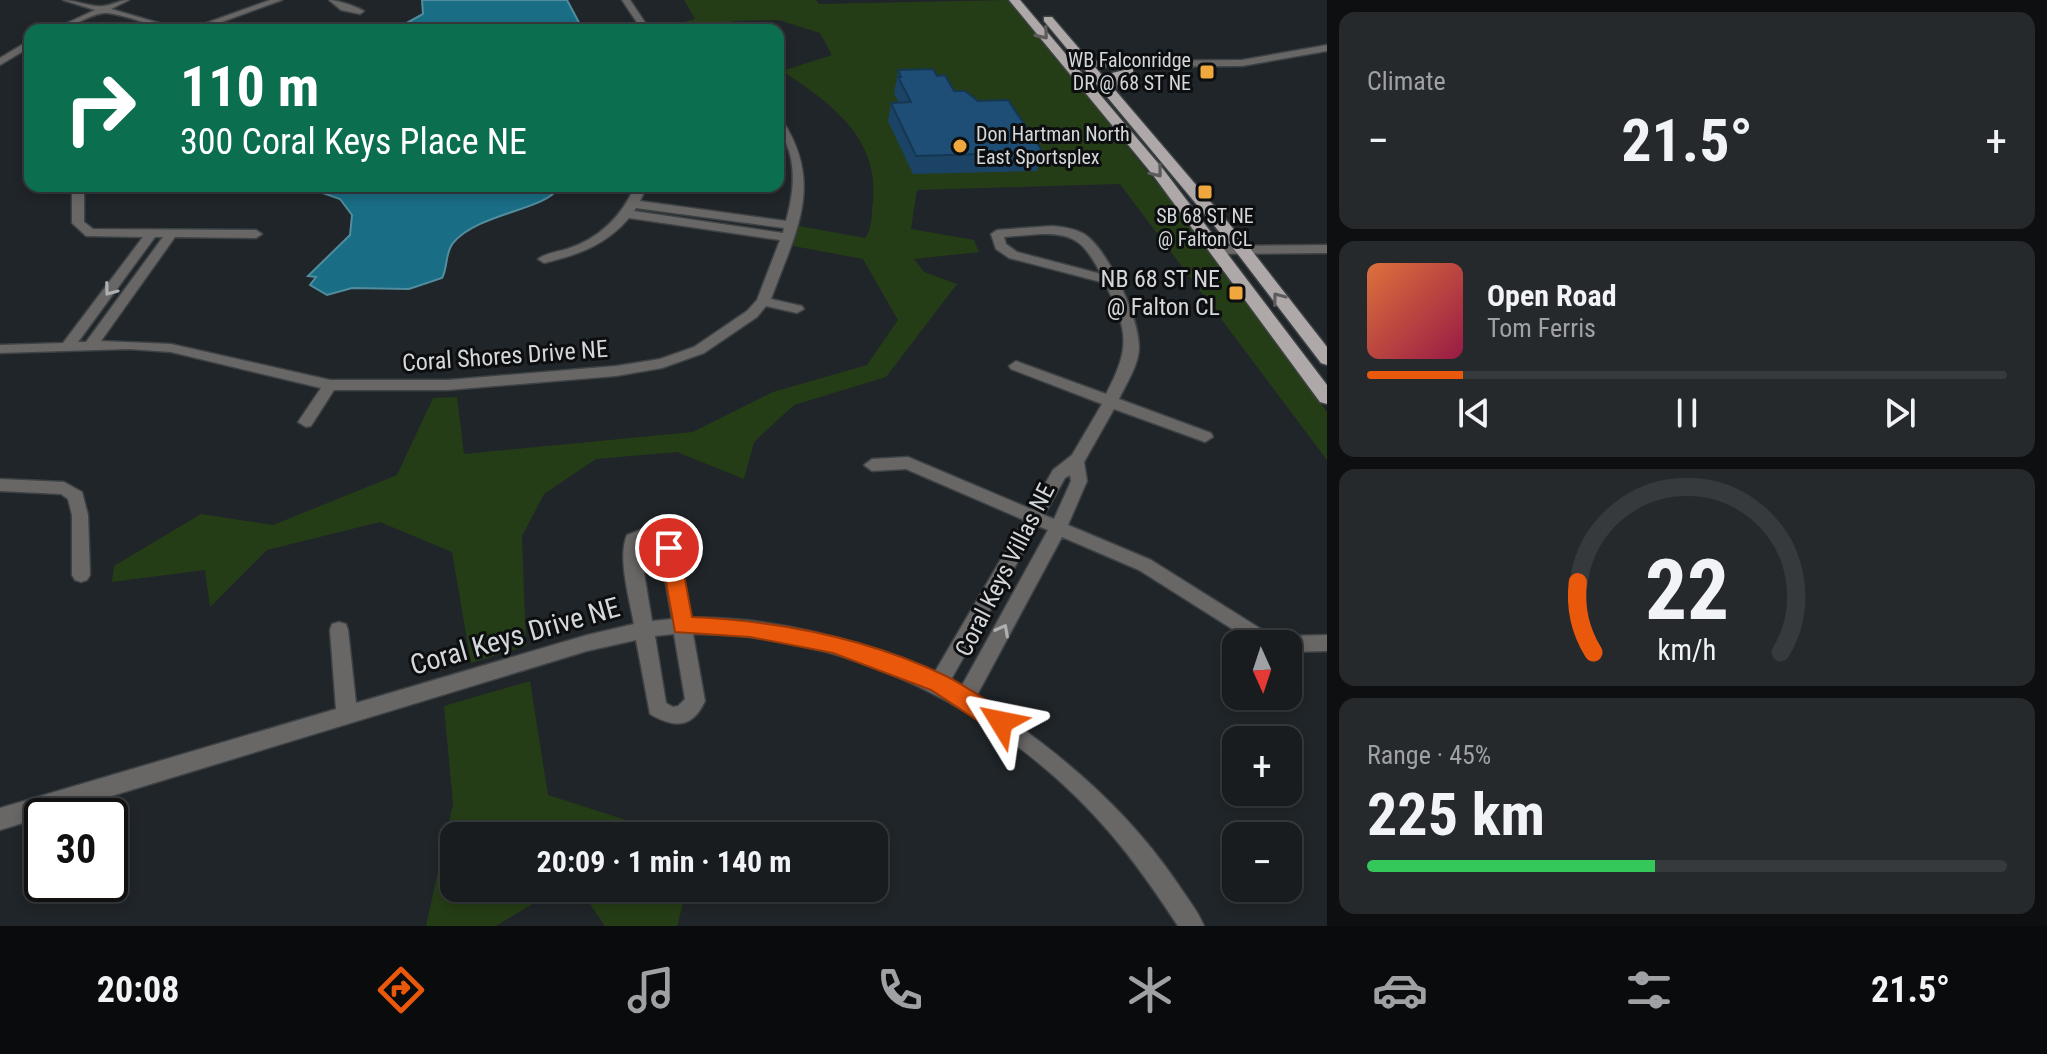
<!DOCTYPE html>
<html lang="en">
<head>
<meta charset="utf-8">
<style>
  :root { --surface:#181c1f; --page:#25292c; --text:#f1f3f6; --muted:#9fa1a4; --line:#363a3d; --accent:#ea580c }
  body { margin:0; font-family:"Roboto Condensed",sans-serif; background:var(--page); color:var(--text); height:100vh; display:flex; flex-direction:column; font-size:30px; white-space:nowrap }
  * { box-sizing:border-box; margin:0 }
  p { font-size:26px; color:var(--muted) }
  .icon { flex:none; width:44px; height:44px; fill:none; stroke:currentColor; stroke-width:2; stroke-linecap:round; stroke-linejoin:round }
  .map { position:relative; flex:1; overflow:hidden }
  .details { display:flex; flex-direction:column; gap:12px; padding:12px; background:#0d0f11; width:720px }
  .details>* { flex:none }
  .guide { position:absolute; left:24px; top:24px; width:760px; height:168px; border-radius:16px; box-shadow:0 4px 12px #0003,0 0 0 2px var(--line); background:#0b6e4f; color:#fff; overflow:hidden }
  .needle { width:52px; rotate:177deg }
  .fabs { position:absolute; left:1222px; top:630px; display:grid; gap:16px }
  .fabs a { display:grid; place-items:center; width:80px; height:80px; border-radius:16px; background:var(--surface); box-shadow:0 4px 12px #0003,0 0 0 2px var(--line); font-size:40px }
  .speed { position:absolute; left:24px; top:798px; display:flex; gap:16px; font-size:40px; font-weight:700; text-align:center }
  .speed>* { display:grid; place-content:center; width:104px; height:104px; border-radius:50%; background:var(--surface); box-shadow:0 4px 12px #0003,0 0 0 2px var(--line); line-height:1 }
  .speed .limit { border:4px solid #111; border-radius:12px; background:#fff; color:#111 }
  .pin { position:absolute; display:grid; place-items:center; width:68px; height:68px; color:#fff; margin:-34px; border:4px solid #fff; border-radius:50%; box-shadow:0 2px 8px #0007 }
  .me { position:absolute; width:88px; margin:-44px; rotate:305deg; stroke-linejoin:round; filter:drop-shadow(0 0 6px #0008) }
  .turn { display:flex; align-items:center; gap:28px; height:168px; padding:0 24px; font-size:36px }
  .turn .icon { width:104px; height:104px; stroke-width:2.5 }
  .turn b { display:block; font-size:56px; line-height:68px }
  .big { font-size:60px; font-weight:700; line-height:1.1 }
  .details .tile { flex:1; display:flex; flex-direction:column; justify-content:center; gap:12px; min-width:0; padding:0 28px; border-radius:16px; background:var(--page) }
  .details .dial { align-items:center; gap:0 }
  .dial svg { height:208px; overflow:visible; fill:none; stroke:var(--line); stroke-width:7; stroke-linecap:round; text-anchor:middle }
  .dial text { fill:var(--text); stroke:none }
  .song { display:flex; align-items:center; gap:24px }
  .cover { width:96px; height:96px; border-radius:12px; background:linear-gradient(135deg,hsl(20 70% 55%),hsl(340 70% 35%)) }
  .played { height:8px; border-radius:4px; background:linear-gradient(90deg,var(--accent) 15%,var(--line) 15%) }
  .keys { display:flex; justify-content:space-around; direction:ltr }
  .heat { display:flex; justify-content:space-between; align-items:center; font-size:44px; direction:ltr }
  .charge { height:12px; border-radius:6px; background:linear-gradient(90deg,#34c759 45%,var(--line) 0) }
  .trip { position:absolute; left:440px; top:822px; width:448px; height:80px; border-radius:16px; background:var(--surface); box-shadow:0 4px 12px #0003,0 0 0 2px var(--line); font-weight:700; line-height:80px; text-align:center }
  .dock { display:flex; height:128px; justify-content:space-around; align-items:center; background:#0a0b0c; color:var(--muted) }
  .dock .icon { width:56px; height:56px }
  .dock .active { color:var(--accent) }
  .dock b { font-size:36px; color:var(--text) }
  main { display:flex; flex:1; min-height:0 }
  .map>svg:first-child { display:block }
  .green { fill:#253d16 }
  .water { fill:#196d84; stroke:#518d9e; stroke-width:2 }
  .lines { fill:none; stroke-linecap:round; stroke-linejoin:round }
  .minor-casing { stroke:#3d4245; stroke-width:3 }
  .major-casing { stroke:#3d4245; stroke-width:3 }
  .minor { fill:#696666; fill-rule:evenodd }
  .major { fill:#afa8a8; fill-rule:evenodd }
  .wall { fill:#1a4365 }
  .building { fill:#1e4e75; stroke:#153752; stroke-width:2 }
  .oneway { stroke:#5e5b5c }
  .oneway2 { stroke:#afb0b2 }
  .route { fill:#ea580c; stroke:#983908; stroke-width:2 }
  .poi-dot { fill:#efa73e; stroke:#0c0e0f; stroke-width:3 }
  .labels { text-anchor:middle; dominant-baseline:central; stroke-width:6; stroke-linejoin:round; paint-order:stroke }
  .far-poi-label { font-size:20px; fill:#d5d8db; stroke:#0c0e0f; text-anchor:end }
  .poi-label { font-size:24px; fill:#d5d8db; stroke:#0c0e0f; text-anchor:end }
  .street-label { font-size:24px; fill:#d5d8db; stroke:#0c0e0f }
  .near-street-label { font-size:28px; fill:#d5d8db; stroke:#0c0e0f }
</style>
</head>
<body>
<main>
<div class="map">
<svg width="1327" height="926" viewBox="0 0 1327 926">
  <rect width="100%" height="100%" fill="#202529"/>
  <!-- green -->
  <g class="green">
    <path d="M 684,0 L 816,0 L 819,4 L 1009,0 L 1185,218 L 1327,412 L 1327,460 L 1120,184 L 917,190 L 911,229 L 974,240 L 979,252 L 914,259 L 924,272 L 957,284 L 886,377 L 794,405 L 754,442 L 744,479 L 677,452 L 596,459 L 544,494 L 522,536 L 526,646 L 471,663 L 452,552 L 380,522 L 267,550 L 210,607 L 205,570 L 112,582 L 114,566 L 201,514 L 273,525 L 397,475 L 433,398 L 457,397 L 464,454 L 693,432 L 773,392 L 867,365 L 898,320 L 863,259 L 793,246 L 799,226 L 865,238 C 873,228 871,214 873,202 C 880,138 830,102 782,71 L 832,55 L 820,33 L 779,20 L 735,21 L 703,30 L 655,30 L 695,19 Z"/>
    <polygon points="530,681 548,795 676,836 454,836 454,888 559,888 496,926 426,926 453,804 444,706"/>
    <polygon points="579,888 687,888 677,926 605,926"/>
  </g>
  <!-- water -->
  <g class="water">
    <polygon points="422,0 567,0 583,30 394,30 423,14"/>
    <path d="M 303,186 L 557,186 L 558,188 C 546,210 478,213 453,243 C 445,253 448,267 442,278 L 409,289 L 352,288 L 327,295 L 310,285 L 316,277 L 308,276 L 350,235 L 352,215 L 340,199 Z"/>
  </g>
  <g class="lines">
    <!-- minor casing -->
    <g class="minor-casing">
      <g id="minor">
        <path d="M 63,0 C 75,0 93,8 103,6 C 113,5 119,0 129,0 L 111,9 L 183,30 C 157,30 133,16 107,13 C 91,12 71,30 52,30 L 95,10 Z"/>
        <polygon points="270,0 282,0 200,30 187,30"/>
        <path d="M 329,0 C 338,0 357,7 364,11 L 360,14 L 341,10 Z"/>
        <polygon points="622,0 630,0 650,30 642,30"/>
        <polygon points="30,40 30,47 0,65 0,58"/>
        <polygon points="1327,45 1327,51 1242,66 1088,67 1072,71 1067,68 1088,61 1242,60"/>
        <path d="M 778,119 L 782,120 C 825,185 795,233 771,299 L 802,306 L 804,309 L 797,313 L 766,306 L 757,317 L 704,353 L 662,368 L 616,376 L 448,390 L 334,390 L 311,426 L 306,427 L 298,422 L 321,388 L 171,352 L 129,349 L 0,353 L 0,345 L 63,343 L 143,237 L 86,236 L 72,223 L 72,193 L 78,190 L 84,193 L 84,222 L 93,229 L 256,230 L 262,234 L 256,238 L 175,237 L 101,341 L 171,344 L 330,380 L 448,380 L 616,366 L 660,359 L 694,347 L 747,311 L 757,300 L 780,240 L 629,218 C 606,245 578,255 544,263 L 538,259 C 546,253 557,252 567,249 C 600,238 621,217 635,186 L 647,186 L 640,201 L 786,221 C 793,196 797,168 786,143 C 782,133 778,130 778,119 ZM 636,208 L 784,228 L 783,233 L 634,211 ZM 155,237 L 163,237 L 86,342 L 78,342 Z"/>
        <path d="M 1052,226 C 1064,227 1078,229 1087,236 C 1110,254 1139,319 1139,347 C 1139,365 1126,384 1119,399 L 1211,433 L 1213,437 L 1205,442 L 1114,409 L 1084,462 L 1087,481 L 1068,525 L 1151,560 L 1280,641 L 1288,636 L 1327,635 L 1327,651 L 1288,652 L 1288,644 L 1256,644 L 1139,570 L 1062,537 L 976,697 C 1055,748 1125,806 1178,884 C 1187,898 1198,911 1204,926 L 1178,926 C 1157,894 1135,862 1110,833 C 1008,714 851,633 693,634 L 705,701 C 692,729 674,728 650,714 L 636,640 L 587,651 L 0,830 L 0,808 L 336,709 L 330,630 L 332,624 L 339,622 L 346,624 L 348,630 L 356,703 L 587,635 L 634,624 C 630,601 617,557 627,535 L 648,527 L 669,533 L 678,548 L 690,618 C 771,616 861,639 933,675 L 1024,520 L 906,469 L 872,471 L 864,465 L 872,459 L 908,457 L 1031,509 L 1053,470 L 1072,455 L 1102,404 L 1011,369 L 1009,366 L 1016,361 L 1021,363 L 1106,394 C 1131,347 1128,331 1105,283 L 1009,258 L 996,249 L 991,234 L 997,230 ZM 1041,234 C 1076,233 1085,244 1101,274 L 1017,252 L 1006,244 L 1004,237 ZM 1070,475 L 1071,481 L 1054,519 L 1044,515 L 1065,478 ZM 1038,526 L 1048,530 L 960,689 L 949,683 ZM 649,541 L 657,543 L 660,549 L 672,619 L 652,621 L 641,555 L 641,544 ZM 674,634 L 685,699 L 678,706 L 673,707 L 666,703 L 655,636 Z"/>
        <polygon points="1327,245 1327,253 1219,254 1213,250 1219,246"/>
        <polygon points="0,479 64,482 82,492 88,515 90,575 87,580 81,582 75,580 72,575 72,515 68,499 61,494 0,491"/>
      </g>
    </g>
    <!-- major casing -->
    <g class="major-casing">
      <g id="major">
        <polygon points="1009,0 1020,0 1163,169 1327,385 1327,404 1320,402 1153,175"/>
        <polygon points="1044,17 1052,17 1107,81 1112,73 1133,68 1133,74 1121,78 1115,90 1249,247 1327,347 1327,365 1321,363 1237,253 1044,21"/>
      </g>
    </g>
    <!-- minor -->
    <use href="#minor" class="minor"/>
    <!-- major -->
    <use href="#major" class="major"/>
  </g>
  <!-- wall -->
  <polygon class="wall" points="898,70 937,76 954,91 1043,152 1037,171 913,174 888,121 891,103 899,103 894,94"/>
  <!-- building -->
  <polygon class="building" points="933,69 937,76 945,75 954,91 965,91 978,101 1008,100 1043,152 916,156 891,103 911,102 898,77 901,77 898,70"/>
  <!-- one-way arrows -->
  <defs><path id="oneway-chevron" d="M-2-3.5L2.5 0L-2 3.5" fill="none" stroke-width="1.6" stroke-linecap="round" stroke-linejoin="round" transform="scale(2)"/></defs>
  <g class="oneway">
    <use href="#oneway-chevron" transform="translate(1043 34) rotate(50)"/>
    <use href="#oneway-chevron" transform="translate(1157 172) rotate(51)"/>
    <use href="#oneway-chevron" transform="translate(1278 298) rotate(-127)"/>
  </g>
  <g class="oneway2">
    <use href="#oneway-chevron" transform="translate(110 290) rotate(127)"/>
    <use href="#oneway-chevron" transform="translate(1003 630) rotate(-62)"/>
  </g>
  <!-- route -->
  <path class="route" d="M 669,540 L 679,548 L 692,617 C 780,621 867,638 946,676 C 968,687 988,702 1009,715 L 1012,722 L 1009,730 L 1001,733 L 992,730 L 931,690 L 833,653 L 750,637 L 675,632 L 660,548 Z"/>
  <!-- markers -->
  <g class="poi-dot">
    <rect x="1199" y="64" width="16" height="16" rx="4"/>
    <circle cx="960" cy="146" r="8"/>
    <rect x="1197" y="184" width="16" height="16" rx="4"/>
    <rect x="1228" y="285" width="16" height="16" rx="4"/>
  </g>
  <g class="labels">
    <!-- far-poi labels -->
    <g class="far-poi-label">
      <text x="1191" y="60">WB Falconridge<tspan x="1191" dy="23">DR @ 68 ST NE</tspan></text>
      <text x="976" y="134" text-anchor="start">Don Hartman North<tspan x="976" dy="23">East Sportsplex</tspan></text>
      <text x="1205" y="216" text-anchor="middle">SB 68 ST NE<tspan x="1205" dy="23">@ Falton CL</tspan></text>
    </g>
    <!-- poi labels -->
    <g class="poi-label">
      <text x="1220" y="279">NB 68 ST NE<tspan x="1220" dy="28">@ Falton CL</tspan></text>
    </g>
    <!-- street labels -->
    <g class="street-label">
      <text transform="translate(505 356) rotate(-4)">Coral Shores Drive NE</text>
      <text transform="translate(1005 570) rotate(-63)">Coral Keys Villas NE</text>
    </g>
    <!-- near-street labels -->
    <g class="near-street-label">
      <text transform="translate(515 636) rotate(-16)">Coral Keys Drive NE</text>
    </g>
  </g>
</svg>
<div class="fabs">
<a><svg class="needle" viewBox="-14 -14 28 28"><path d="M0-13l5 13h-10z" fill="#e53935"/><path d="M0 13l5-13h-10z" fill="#9fa1a4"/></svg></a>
<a>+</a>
<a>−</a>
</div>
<div class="speed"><div class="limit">30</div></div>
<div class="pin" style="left:669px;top:548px;background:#d93025"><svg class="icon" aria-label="arrive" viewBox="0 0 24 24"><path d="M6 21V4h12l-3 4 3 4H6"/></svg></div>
<svg class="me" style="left:1001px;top:722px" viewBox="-20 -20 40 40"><path d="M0-17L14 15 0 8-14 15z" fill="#ea580c" stroke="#fff" stroke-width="4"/></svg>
<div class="trip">20:09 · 1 min · 140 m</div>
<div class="guide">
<div class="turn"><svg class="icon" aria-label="right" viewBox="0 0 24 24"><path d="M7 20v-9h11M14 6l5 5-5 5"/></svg><div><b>110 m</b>300 Coral Keys Place NE</div></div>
</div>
</div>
<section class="details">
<div class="tile"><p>Climate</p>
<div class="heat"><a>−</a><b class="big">21.5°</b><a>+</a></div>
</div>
<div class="tile">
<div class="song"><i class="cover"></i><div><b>Open Road</b><p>Tom Ferris</p></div></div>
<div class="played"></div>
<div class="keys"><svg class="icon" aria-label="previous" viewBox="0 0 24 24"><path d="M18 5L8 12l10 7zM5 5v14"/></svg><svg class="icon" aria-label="pause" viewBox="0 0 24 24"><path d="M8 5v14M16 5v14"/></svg><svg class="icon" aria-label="next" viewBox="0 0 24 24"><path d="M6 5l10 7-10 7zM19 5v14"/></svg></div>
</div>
<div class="tile dial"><svg viewBox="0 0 100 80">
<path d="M14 69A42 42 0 1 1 86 69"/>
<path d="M14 69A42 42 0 0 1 8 42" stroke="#ea580c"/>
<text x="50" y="56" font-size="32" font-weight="700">22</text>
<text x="50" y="72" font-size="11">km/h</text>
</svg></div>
<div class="tile"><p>Range · 45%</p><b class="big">225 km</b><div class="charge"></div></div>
</section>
</main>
<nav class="dock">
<b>20:08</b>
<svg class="icon active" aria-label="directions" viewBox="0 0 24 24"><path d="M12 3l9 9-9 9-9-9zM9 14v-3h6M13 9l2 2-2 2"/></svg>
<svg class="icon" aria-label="music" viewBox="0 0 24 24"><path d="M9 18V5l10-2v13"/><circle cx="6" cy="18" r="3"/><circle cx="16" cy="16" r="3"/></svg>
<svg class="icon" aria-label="phone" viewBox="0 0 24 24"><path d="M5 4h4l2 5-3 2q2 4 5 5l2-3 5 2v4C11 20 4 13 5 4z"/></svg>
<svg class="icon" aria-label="climate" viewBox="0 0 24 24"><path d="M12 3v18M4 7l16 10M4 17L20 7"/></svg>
<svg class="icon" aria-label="car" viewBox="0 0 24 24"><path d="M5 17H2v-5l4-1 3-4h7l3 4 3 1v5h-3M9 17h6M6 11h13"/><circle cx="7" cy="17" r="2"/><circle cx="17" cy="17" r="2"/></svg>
<svg class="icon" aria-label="filters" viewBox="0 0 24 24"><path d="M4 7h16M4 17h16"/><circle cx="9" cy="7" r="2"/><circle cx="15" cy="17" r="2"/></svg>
<b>21.5°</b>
</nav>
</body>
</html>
